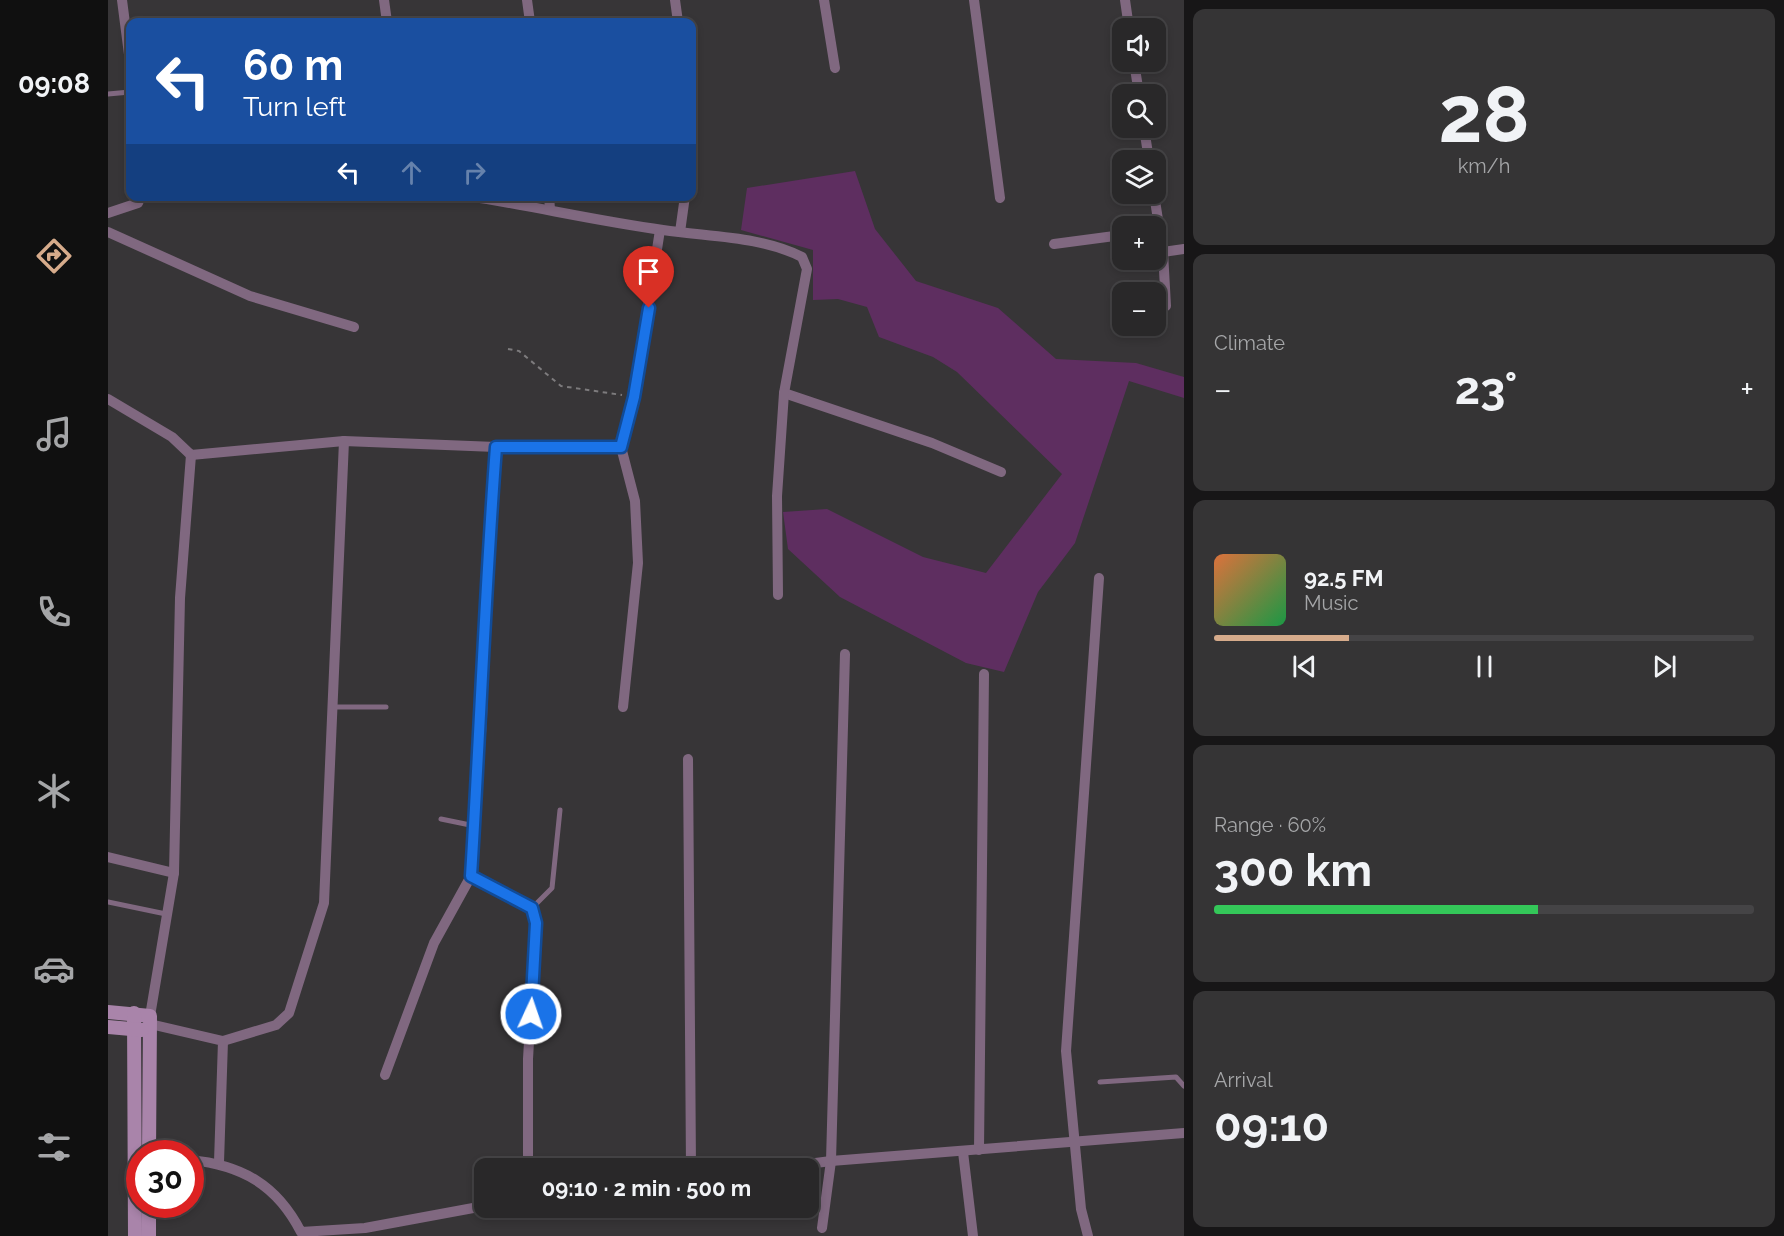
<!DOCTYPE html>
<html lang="en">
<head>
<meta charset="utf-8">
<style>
  :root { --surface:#292829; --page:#353435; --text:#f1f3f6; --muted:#a5a6a8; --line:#454446; --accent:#d6ab8b }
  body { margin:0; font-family:Raleway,sans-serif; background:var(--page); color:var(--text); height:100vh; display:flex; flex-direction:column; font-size:22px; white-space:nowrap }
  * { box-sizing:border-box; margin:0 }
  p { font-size:20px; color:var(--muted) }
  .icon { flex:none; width:33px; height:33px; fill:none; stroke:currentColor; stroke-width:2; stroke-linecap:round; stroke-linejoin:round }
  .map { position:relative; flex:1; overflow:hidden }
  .drawer { display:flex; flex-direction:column; gap:9px; padding:9px; background:#171617; width:600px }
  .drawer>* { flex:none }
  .hud { position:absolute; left:18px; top:18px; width:570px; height:183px; border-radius:12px; box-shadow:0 3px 9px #0003,0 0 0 2px var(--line); background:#1a4fa0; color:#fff; overflow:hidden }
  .tools { position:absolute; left:1004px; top:18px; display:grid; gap:12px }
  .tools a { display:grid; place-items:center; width:54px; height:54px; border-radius:12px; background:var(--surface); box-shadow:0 3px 9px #0003,0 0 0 2px var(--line); font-size:30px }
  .speed { position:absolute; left:18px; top:1140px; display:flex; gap:12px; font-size:30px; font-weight:700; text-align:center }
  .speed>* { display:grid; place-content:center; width:78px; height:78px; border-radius:50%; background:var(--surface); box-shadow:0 3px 9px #0003,0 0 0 2px var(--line); line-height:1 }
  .speed .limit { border:9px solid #d22; background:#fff; color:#111 }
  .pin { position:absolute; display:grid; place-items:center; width:51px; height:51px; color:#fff; margin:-62px -26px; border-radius:50% 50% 50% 0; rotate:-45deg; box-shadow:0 0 6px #0007 }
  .pin .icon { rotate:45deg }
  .me { position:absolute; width:66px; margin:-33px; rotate:3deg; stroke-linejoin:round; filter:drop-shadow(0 0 4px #0008) }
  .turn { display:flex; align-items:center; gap:21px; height:126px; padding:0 18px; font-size:27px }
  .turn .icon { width:78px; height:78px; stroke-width:2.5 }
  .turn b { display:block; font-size:42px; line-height:51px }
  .lanes { display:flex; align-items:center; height:57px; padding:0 18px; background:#0003; justify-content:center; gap:30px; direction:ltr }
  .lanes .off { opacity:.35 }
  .big { font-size:45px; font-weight:700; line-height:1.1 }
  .drawer .widget { flex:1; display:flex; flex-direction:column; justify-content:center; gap:9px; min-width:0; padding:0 21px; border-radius:12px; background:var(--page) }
  .drawer .dial { align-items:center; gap:0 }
  .dial b { font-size:78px; line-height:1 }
  .song { display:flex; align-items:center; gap:18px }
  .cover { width:72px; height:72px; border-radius:9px; background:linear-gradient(135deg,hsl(20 70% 55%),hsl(140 70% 35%)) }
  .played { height:6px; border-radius:3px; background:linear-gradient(90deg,var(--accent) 25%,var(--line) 25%) }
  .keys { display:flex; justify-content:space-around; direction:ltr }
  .heat { display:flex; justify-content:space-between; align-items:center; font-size:33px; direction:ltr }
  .charge { height:9px; border-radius:4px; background:linear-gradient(90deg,#34c759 60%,var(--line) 0) }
  .trip { position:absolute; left:366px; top:1158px; width:345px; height:60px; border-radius:12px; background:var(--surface); box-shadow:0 3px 9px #0003,0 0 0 2px var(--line); font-weight:700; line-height:60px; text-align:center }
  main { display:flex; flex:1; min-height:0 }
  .dock { display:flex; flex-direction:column; width:108px; justify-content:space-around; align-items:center; background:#101010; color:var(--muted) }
  .dock .icon { width:42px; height:42px }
  .dock .selected { color:var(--accent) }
  .dock b { font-size:27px; color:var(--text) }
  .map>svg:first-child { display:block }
  .green { fill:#5e2e60 }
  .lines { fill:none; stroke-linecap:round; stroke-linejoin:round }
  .path { stroke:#7d7b7d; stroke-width:2; stroke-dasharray:4.5 4.5; stroke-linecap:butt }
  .lane { stroke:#806880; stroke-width:5 }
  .street { stroke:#806880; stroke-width:10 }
  .secondary { stroke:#a984aa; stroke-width:14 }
  .route-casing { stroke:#114b97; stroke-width:15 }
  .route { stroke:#1a73e8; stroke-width:10 }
</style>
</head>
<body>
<main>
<nav class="dock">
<b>09:08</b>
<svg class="icon selected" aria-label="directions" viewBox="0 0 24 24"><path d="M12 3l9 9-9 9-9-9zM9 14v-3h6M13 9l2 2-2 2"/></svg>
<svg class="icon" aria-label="music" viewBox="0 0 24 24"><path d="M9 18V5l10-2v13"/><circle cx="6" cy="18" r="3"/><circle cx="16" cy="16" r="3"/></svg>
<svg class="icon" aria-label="phone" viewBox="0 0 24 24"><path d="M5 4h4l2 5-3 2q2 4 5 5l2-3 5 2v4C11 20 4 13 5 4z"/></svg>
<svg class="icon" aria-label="climate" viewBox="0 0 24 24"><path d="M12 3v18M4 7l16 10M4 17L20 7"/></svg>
<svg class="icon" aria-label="car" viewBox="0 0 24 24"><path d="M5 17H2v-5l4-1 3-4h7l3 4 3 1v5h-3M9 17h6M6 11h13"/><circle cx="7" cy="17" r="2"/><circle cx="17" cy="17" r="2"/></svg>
<svg class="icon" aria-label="filters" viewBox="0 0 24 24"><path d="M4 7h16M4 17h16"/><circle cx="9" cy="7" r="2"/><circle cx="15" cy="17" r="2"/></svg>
</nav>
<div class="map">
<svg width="1076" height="1236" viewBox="0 0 1076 1236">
  <rect width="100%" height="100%" fill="#373537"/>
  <!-- green -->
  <polygon class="green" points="747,171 767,229 808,281 890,308 948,359 1028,363 1076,377 1076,398 1021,381 967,543 930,592 896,672 858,663 732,597 680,549 675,512 719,509 815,557 878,573 954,474 849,372 825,357 771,337 759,307 730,299 705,300 705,250 633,230 639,188"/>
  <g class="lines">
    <!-- path -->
    <polyline class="path" points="400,349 411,351 453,386 514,395"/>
    <!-- lane -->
    <g class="lane">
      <polyline points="0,94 22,92"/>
      <polyline points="225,707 278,707"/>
      <polyline points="333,819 367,826"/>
      <polyline points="0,902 58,914"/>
      <polyline points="424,908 444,888 452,810"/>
      <polyline points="992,1082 1068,1077 1076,1086"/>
    </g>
    <!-- street -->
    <g class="street">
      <polyline points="14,0 22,62"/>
      <polyline points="276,0 279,22"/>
      <polyline points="419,0 422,22"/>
      <polyline points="567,0 570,22"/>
      <polyline points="716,0 727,68"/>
      <polyline points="866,0 892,198"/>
      <polyline points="1017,0 1021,28"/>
      <polyline points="1026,62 1031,94"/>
      <polyline points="584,114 584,153"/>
      <polyline points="1036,128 1041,160"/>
      <polyline points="1046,194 1055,252 1076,249"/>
      <path d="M 360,196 C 425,206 489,221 555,230 C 600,237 653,236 694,257 L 699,269 L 676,393 L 824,443 L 893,472"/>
      <polyline points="441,196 442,209"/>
      <polyline points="0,213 30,203 33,196"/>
      <polyline points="0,232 142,296 246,327"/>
      <polyline points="572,232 577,196"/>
      <polyline points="946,244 1014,235"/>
      <polyline points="1055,252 1058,306"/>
      <polyline points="0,399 64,437 83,455 236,441 388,447 513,447"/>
      <polyline points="670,595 669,496 676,393"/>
      <polyline points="515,707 530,563 527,501 513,447 526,397 552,230"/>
      <polyline points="580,759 583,1168"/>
      <polyline points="0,857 66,873"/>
      <polyline points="363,876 422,905 428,923 420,1059 420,1168"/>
      <polyline points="42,1016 66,873 72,598 83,455"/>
      <polyline points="42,1024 115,1041 111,1162"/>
      <polyline points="115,1041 168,1025 181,1013 216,903 236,441"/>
      <polyline points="277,1075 326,943 363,876 374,719 378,576 388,447"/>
      <polyline points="871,1150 876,674"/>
      <polyline points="855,1152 865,1236"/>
      <path d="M 82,1160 C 134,1165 169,1185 193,1232 L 257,1228 L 376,1206"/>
      <polyline points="669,1168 723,1161 1076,1133"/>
      <polyline points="714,1228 723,1161 737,654"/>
      <polyline points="980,1236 973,1209 958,1051 991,578"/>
    </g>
    <!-- secondary -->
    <g class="secondary">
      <polyline points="0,1012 42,1016 41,1154"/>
      <polyline points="26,1013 27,1236"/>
      <polyline points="0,1027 34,1030"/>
      <polyline points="41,1204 41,1236"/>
    </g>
  </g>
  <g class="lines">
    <!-- route casing -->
    <g class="route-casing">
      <path id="route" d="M 423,1014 L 428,923 L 424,908 L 363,876 C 372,733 377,590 388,447 L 513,447 L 526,397 L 541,308"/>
    </g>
    <!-- route -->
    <use href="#route" class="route"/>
  </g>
</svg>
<div class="tools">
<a><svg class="icon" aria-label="sound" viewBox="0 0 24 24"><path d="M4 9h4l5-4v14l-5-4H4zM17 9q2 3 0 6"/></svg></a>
<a><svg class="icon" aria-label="search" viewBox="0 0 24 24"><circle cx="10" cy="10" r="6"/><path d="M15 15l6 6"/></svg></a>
<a><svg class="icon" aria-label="layers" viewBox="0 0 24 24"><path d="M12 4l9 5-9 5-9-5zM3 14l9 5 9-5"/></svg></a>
<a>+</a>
<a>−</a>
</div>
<div class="speed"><div class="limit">30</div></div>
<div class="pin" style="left:541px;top:308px;background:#d93025"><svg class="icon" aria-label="arrive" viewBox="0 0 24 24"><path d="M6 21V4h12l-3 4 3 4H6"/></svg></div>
<svg class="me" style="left:423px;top:1014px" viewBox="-20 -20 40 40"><circle r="17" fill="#1a73e8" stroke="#fff" stroke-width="3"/><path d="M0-11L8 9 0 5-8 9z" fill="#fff"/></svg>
<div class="trip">09:10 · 2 min · 500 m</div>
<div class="hud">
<div class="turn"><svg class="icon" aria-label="left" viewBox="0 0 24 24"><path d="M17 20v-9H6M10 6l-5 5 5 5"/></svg><div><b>60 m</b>Turn left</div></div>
<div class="lanes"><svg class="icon" aria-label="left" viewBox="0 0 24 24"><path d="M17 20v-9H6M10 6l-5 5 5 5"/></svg><svg class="icon off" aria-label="ahead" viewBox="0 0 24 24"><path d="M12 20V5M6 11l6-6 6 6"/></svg><svg class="icon off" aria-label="right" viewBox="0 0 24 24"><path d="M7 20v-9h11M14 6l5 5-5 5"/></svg></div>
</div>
</div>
<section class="drawer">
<div class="widget dial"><b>28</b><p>km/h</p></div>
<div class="widget"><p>Climate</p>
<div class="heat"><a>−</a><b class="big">23°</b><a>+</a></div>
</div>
<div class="widget">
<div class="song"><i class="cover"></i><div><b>92.5 FM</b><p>Music</p></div></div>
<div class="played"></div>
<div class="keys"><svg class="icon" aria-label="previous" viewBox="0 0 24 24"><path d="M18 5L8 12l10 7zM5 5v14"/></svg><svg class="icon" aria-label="pause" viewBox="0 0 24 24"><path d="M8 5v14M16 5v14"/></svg><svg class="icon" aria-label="next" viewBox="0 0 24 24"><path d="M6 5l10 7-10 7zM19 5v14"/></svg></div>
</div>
<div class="widget"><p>Range · 60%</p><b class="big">300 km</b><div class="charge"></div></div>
<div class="widget"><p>Arrival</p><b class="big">09:10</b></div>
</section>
</main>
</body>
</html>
